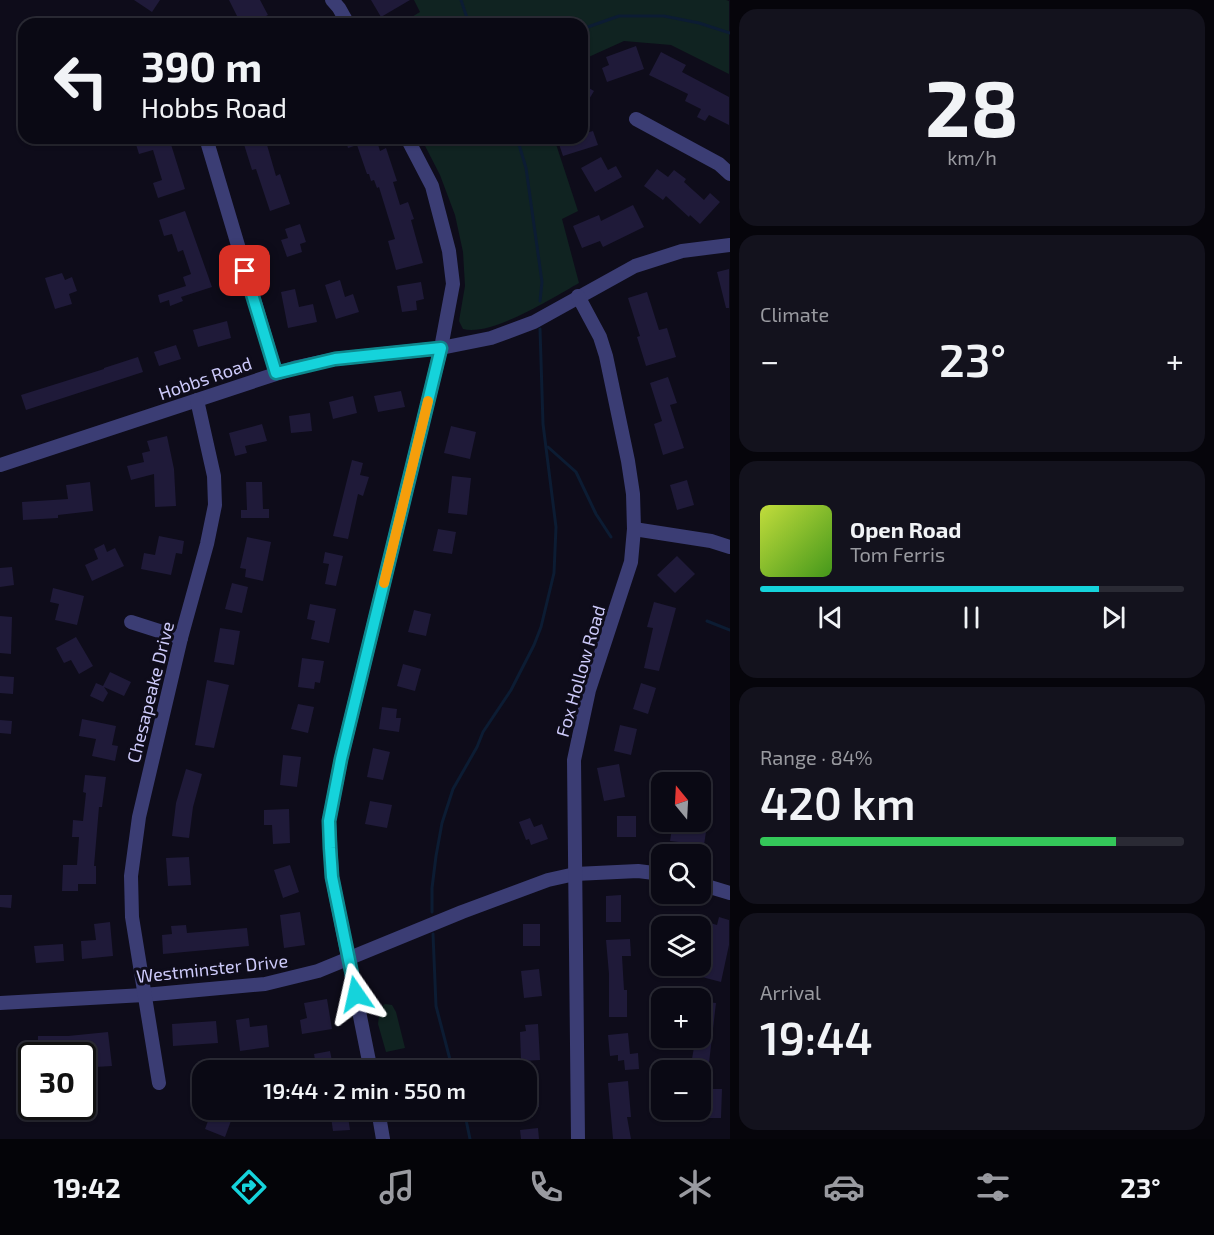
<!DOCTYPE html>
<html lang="en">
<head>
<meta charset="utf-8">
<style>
  :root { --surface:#0a0914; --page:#13121d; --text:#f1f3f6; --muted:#999aa0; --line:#2a2a34; --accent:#15d3db }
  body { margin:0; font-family:"Exo 2",sans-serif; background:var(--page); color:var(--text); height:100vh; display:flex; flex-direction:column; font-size:22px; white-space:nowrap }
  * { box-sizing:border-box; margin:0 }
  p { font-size:20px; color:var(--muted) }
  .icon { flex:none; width:33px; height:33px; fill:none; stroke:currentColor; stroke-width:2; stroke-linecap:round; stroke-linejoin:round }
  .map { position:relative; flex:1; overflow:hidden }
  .side { display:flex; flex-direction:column; gap:9px; padding:9px; background:#06050b; width:484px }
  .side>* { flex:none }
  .top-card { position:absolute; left:18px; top:18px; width:570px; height:126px; border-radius:18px; box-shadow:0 2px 4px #0004,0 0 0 2px var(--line); background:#0a0914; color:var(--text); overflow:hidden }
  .needle { width:39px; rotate:342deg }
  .buttons { position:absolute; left:651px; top:772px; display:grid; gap:12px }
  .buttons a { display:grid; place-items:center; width:60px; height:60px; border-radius:12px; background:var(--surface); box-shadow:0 2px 4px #0004,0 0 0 2px var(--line); font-size:30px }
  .speed { position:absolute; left:18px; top:1042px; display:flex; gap:12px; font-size:30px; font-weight:700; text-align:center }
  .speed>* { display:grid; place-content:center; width:78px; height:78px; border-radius:50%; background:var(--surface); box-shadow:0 2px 4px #0004,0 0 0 2px var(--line); line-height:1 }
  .speed .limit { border:3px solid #111; border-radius:9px; background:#fff; color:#111 }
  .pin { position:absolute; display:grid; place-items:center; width:51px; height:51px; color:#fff; margin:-26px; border-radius:12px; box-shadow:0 3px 9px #0006 }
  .me { position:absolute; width:66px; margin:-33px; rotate:349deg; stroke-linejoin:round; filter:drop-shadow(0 0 4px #0008) }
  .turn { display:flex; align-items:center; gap:21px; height:126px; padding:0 24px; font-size:27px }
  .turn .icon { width:78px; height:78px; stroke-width:2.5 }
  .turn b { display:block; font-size:42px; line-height:51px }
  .big { font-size:45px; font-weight:600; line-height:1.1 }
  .side .widget { flex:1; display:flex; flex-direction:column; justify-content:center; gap:9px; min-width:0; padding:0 21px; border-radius:18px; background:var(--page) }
  .side .dial { align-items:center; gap:0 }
  .dial b { font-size:78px; line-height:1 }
  .song { display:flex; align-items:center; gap:18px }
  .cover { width:72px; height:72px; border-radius:9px; background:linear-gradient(135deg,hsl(70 70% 55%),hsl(100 70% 35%)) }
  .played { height:6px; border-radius:3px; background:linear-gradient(90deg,var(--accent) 80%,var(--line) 80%) }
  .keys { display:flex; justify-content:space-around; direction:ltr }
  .heat { display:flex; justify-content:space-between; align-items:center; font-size:33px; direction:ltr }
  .charge { height:9px; border-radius:4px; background:linear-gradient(90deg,#34c759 84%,var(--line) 0) }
  .trip { position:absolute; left:192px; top:1060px; width:345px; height:60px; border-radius:18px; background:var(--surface); box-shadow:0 2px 4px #0004,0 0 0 2px var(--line); font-weight:600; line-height:60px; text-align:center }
  .tab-bar { display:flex; height:96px; justify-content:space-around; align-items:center; background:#040408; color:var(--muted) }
  .tab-bar .icon { width:42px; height:42px }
  .tab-bar .current { color:var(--accent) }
  .tab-bar b { font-size:27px; color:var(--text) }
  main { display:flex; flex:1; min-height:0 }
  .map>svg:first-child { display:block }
  .green { fill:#102321 }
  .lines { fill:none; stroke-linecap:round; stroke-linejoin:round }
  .stream { stroke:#0c1c33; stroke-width:3 }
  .building { fill:#1f1a39 }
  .minor { stroke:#3b3d74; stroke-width:14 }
  .route-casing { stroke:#0e898e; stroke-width:15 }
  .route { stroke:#15d3db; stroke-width:10 }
  .slow { stroke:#f59e0b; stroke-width:10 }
  .labels { text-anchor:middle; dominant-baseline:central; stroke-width:6; stroke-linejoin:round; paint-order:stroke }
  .street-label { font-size:18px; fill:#cdcafa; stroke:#0e0c1a }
</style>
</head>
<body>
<main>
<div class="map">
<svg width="730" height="1139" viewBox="0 0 730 1139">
  <rect width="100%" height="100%" fill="#0e0c1a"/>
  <!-- green -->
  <g class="green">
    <polygon points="414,0 726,0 729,1 729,74 671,45 624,41 582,60 582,24 400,24 420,12"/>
    <path d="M 421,138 L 554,138 L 578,211 L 562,219 L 579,283 C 554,297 491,337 463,329 L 459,321 L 465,286 L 463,252 L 455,215 L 440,175 Z"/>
    <polygon points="385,1004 392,1005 396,1012 405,1048 386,1052 378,1024 380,1008"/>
  </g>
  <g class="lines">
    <!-- stream -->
    <g class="stream">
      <polyline points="461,0 469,24"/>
      <polyline points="582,29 619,16 664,16 699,23 730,33"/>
      <polyline points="517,138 526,168 542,282 540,301"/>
      <polyline points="548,447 576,472 596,514 611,537"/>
      <polyline points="707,621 730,630"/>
      <polyline points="432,912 432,888 436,856 442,823 453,789 477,747 483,732 511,690 534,645 541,627 554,573 556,527 543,424 540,329"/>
      <polyline points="433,934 436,1006 453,1071"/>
      <polyline points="464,1110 470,1139"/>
    </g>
  </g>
  <!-- building -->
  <g class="building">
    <polygon points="134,0 160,0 152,12"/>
    <polygon points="229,0 260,0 268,15 250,24 241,24"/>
    <polygon points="371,0 410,0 381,17"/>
    <polygon points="636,46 644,69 607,82 602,68 609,65 606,57"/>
    <polygon points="661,52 686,65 682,72 729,97 729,125 709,115 705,121 697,117 701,109 685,101 688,94 649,75"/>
    <polygon points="582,84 594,91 582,111"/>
    <polygon points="593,131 598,145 563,156 557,138 582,138 582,134"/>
    <polygon points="134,138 169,138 185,189 158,198 153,183 162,180 153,150 139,154"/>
    <polygon points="242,138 265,138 276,176 280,174 290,204 270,211 256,169 252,170"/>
    <polygon points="345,138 376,138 380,151 386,148 397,181 393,182 400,205 408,202 414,219 411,220 423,263 396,270 388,241 395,239 379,187 377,188 374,180 371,181 369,174 367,174 357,145 348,148"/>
    <polygon points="601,157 608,170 616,166 622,177 595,192 581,168"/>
    <polygon points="657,169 668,177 674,170 686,179 684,182 704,200 710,193 720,202 700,224 690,215 689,217 666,196 663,200 644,186"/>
    <polygon points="633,205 644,227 603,247 600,241 582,248 573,226 599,215 601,221"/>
    <polygon points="185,211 212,287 181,297 183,301 170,306 169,300 160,303 158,295 186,286 183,277 191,274 183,250 178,252 172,234 164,236 159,220"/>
    <polygon points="300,224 306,242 300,244 302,252 287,257 281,240 288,238 285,229"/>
    <polygon points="729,269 729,308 726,308 717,272"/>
    <polygon points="62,273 65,280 72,277 77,291 69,294 72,304 55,309 45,278"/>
    <polygon points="340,280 345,297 353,294 359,312 336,319 325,285"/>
    <polygon points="421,282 424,299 416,301 417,310 402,312 397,286"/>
    <polygon points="295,289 299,307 313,304 317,322 288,328 281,292"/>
    <polygon points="647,292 659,330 667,328 676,357 646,366 637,337 640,336 628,298"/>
    <polygon points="227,321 231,338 198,347 193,330"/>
    <polygon points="176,345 181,359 159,366 154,352"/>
    <polygon points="138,357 143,372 26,410 21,395 104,369 104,368"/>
    <polygon points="668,377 677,403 670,405 684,448 663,455 654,424 662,421 650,383"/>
    <polygon points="401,391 405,407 378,412 374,396"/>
    <polygon points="353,396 357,413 333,419 329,402"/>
    <polygon points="310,413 312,431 291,433 289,416"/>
    <polygon points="262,424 267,441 245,446 247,453 235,456 229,433"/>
    <polygon points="451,426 476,432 470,459 444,453"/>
    <polygon points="167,436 174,469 176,506 155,507 154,474 131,480 127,466 144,462 142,453 150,451 147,441"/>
    <polygon points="352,460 363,463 360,475 369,477 363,496 358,494 348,539 333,536"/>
    <polygon points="452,476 471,478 467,515 448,513"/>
    <polygon points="687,480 694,505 677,510 670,485"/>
    <polygon points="90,482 93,511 58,515 58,518 23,520 22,502 68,499 66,485"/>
    <polygon points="246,482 262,482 263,509 269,509 269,518 241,518 241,510 247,510"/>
    <polygon points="438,529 456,532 452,554 433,551"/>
    <polygon points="159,536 184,541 182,554 176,553 171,575 141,569 144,553 155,555"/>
    <polygon points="247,537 271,542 263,581 245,577 246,569 240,568"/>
    <polygon points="104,544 107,552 115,548 124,566 92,581 85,565 98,559 94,549"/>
    <polygon points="325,552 343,556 336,586 325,584 329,564 323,563"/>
    <polygon points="677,556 695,574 675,593 657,575"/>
    <polygon points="12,567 14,585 0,587 0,568"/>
    <polygon points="232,583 248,587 242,613 225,609"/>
    <polygon points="53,588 84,596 77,625 55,620 59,604 50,602"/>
    <polygon points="654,602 676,608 659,671 644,668 653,628 647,627"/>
    <polygon points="310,604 336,609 329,643 311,639 315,621 307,619"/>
    <polygon points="414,610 431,614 426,636 408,632"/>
    <polygon points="0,616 12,617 11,654 0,653"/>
    <polygon points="220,628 240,631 234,665 214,662"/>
    <polygon points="76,637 93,666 79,674 71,660 64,663 56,648"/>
    <polygon points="302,658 324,661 320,683 315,682 314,689 298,687"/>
    <polygon points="403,664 421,669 415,691 397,686"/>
    <polygon points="110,672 131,682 124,696 104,687 108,693 103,702 90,696 96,683 103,686"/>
    <polygon points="0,676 14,677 13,694 0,693"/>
    <polygon points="207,680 229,685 214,748 195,745"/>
    <polygon points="641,683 656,688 648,714 633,709"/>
    <polygon points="298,704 314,707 308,733 291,729"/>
    <polygon points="382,707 397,709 396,718 401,718 399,732 379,729"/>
    <polygon points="82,719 116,726 112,745 118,746 115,761 92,756 96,739 79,736"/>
    <polygon points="0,720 12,721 11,734 0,733"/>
    <polygon points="620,725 637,729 631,755 614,751"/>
    <polygon points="373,748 390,752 383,780 367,777"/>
    <polygon points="283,755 301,757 297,787 280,785"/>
    <polygon points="619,764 625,797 604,801 597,768"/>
    <polygon points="186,769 202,774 193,807 189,838 172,836 176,803"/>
    <polygon points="85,775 106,777 102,807 99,807 94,866 96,866 96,884 78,884 78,891 62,891 63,865 77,865 79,837 72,837 73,820 83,821 86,793 83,792"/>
    <polygon points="370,801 392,805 387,828 365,824"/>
    <polygon points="700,804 710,805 704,845 670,841 673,822 700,822"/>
    <polygon points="289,809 290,843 273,844 272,825 264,825 264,810"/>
    <rect x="617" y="816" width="19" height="21"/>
    <polygon points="530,818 534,827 542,824 548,839 531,845 529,839 526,840 519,822"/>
    <polygon points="189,857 191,885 168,886 166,858"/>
    <polygon points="290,865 299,892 283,898 274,870"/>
    <polygon points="0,895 12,895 11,908 0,907"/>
    <polygon points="621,895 621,922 606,922 606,896"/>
    <polygon points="300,912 305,945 284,948 280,915"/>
    <polygon points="719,917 729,920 729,945 721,982 702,977 711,939 700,936 700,920 717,925"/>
    <polygon points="110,922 113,956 82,959 81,941 96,940 94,924"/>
    <rect x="523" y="924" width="17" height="22"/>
    <polygon points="186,925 187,933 247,928 249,946 163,954 162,935 172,934 171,926"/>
    <polygon points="630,939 631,956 622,956 624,990 627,990 627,1017 609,1017 609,974 606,940"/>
    <polygon points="63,944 64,961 36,963 34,946"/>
    <polygon points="539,969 542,996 524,998 521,971"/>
    <polygon points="327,999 332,1029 302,1034 300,1020 307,1018 304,1003"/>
    <polygon points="700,1001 716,1003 706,1089 722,1089 721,1118 700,1118 700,1101 705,1101 706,1089 700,1089 700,1071 690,1071 694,1047 700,1047"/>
    <polygon points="249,1018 250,1027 267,1025 269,1047 240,1051 236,1020"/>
    <polygon points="216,1021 218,1043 173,1046 172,1024"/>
    <polygon points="538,1024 540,1060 521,1061 520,1032 526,1031 525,1025"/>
    <polygon points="108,1032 112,1066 95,1067 93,1051 76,1053 38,1051 38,1036 68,1036"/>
    <polygon points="628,1033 630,1054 638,1053 639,1069 625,1070 624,1060 618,1061 618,1055 610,1056 608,1035"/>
    <polygon points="330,1051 334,1071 317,1071 314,1054"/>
    <polygon points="628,1081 631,1117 627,1117 631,1139 613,1139 608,1083"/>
    <rect x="526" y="1082" width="13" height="25"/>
    <polygon points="212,1110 235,1110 225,1137 205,1129"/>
    <polygon points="330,1110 347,1110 350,1130 333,1131"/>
    <polygon points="538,1128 539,1139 521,1139 520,1130"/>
  </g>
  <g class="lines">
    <!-- minor -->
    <g class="minor">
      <polyline points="332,0 339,8 348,24"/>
      <polyline points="636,119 719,164 730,174"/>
      <polyline points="206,138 276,373"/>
      <polyline points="0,465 297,367 335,359 441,348 491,338 534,322 635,266 682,251 730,245"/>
      <polyline points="634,529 711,541 730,547"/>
      <polyline points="131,622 181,638"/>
      <polyline points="700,884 730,893"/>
      <polyline points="0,1003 144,995 265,984 318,971 462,912 548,880 575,874 638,871 662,874"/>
      <polyline points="371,1071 332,877 329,821 341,759 441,348 453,284 449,251 432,186 407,138"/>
      <polyline points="159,1083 132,917 131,876 139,817 181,638 207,544 215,505 214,476 197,400"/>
      <polyline points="378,1110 383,1139"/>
      <polyline points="578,1139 574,760 589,690 631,562 634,529 633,494 628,461 606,356 600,337 578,296"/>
    </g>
  </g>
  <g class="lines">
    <!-- route casing -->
    <g class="route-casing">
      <polyline id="route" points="245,271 276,373 335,359 441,348 341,759 329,821 330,848 332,877 356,994"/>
    </g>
    <!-- route -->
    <use href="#route" class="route"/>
    <!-- slow -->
    <polyline class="slow" points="384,583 428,401"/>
  </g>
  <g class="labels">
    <!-- street labels -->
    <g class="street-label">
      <text transform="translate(205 378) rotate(-19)">Hobbs Road</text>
      <text transform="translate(580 671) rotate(-74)">Fox Hollow Road</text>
      <text transform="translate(150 692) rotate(-76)">Chesapeake Drive</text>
      <text transform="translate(212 968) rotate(-6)">Westminster Drive</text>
    </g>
  </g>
</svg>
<div class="buttons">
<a><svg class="needle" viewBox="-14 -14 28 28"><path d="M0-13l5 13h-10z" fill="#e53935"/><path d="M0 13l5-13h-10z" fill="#999aa0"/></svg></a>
<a><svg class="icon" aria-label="search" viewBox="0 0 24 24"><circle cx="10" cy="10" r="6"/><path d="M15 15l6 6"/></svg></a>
<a><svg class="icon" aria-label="layers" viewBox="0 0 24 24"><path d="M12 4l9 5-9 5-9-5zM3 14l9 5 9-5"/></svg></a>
<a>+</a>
<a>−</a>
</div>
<div class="speed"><div class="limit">30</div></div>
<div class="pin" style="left:245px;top:271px;background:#d93025"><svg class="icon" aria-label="arrive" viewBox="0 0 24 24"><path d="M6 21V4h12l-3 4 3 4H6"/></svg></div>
<svg class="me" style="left:356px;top:994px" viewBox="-20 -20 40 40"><path d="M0-17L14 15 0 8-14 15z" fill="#15d3db" stroke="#fff" stroke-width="4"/></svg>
<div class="trip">19:44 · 2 min · 550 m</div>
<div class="top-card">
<div class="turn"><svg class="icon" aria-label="left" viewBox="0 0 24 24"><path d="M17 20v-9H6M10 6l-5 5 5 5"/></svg><div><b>390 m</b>Hobbs Road</div></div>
</div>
</div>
<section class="side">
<div class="widget dial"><b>28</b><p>km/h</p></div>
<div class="widget"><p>Climate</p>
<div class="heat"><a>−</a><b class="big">23°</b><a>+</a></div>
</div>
<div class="widget">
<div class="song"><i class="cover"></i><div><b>Open Road</b><p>Tom Ferris</p></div></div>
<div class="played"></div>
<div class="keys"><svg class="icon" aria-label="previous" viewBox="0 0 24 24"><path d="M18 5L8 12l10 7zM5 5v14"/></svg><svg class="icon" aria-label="pause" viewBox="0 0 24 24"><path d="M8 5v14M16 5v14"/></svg><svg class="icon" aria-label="next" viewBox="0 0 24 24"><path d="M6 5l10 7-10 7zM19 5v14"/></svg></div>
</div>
<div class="widget"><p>Range · 84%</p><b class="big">420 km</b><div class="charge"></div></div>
<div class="widget"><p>Arrival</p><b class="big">19:44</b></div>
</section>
</main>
<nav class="tab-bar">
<b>19:42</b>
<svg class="icon current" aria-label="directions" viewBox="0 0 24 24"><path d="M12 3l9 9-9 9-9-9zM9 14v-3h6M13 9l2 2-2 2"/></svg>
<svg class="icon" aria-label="music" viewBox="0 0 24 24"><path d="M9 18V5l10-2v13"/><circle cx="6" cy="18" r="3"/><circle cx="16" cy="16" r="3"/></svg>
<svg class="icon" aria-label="phone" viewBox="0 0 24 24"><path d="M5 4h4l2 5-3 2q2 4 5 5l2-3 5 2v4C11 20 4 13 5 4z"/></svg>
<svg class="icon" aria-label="climate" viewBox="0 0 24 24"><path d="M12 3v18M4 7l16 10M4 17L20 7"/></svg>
<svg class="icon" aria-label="car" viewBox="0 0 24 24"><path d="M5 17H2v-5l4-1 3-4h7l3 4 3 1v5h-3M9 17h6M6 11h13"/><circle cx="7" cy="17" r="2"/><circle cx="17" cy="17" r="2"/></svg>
<svg class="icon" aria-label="filters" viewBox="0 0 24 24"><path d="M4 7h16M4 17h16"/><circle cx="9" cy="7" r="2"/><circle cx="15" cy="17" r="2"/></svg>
<b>23°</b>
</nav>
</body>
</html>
